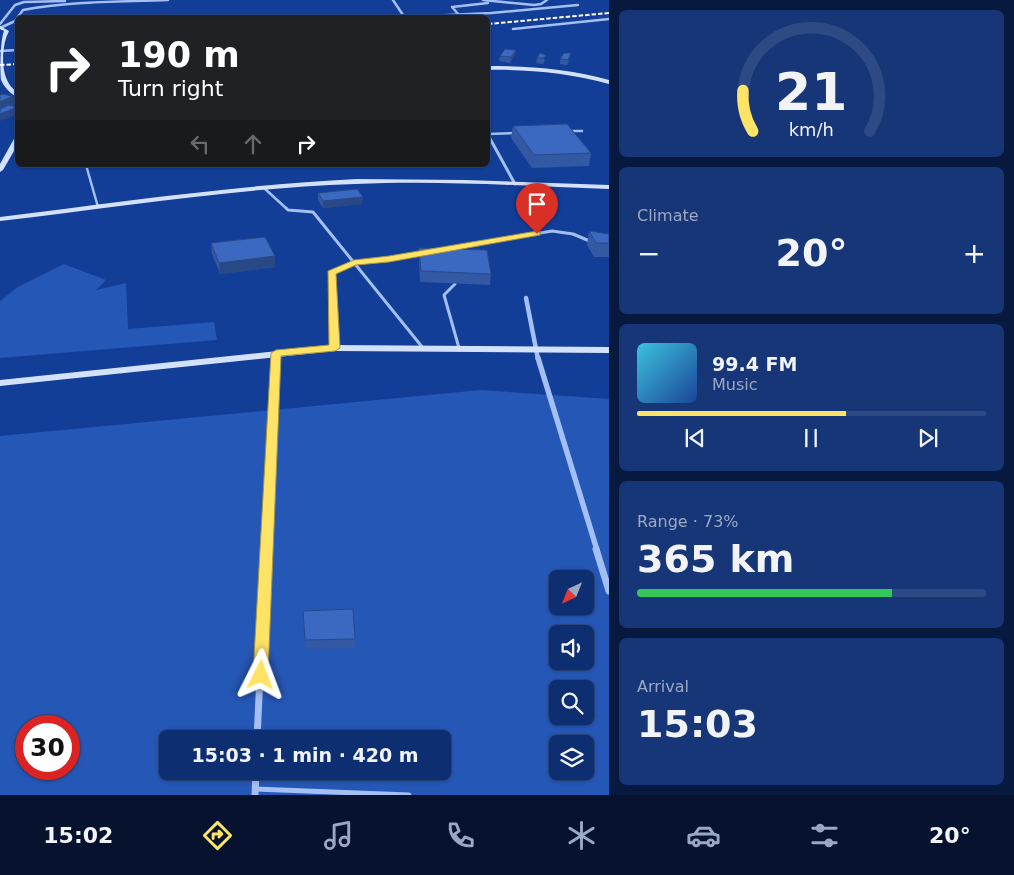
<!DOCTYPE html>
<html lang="en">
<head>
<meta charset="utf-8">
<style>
  :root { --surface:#0e2e72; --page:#173677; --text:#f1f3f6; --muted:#9ba8c4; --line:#2e4a84; --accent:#ffe366 }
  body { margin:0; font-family:"DejaVu Sans",sans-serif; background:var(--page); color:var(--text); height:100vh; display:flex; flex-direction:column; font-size:19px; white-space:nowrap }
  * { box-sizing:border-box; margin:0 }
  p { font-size:16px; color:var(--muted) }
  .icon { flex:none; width:28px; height:28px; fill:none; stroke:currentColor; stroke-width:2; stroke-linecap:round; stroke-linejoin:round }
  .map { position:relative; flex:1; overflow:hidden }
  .sheet { display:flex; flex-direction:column; gap:10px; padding:10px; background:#08193f; width:405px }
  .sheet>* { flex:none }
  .guide { position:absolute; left:15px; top:15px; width:475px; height:152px; border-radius:8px; box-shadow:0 1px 4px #0004,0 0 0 1px var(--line); background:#202124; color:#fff; overflow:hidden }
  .needle { width:32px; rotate:223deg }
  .tools { position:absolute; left:549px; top:570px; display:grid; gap:10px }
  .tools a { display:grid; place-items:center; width:45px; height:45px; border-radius:8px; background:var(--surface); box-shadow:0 1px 4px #0004,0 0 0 1px var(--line); font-size:25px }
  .speed { position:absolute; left:15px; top:715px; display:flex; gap:10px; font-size:25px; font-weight:700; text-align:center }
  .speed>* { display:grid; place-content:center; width:65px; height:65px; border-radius:50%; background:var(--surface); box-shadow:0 1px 4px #0004,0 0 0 1px var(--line); line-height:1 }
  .speed .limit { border:8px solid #d22; background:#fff; color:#111 }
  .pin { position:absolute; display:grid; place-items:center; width:42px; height:42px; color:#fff; margin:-51px -21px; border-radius:50% 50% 50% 0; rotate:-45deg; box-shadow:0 0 5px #0007 }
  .pin .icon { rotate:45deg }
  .me { position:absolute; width:55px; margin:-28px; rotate:3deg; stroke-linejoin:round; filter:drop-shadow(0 0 4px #0008) }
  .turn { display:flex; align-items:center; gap:18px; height:105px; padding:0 20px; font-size:22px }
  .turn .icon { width:65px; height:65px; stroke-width:2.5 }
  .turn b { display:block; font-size:35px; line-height:42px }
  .lanes { display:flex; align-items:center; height:48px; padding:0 20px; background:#0003; justify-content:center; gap:25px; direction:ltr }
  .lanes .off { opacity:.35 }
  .big { font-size:38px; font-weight:800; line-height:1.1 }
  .sheet .widget { flex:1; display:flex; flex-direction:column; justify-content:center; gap:8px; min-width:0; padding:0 18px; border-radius:8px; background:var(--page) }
  .sheet .dial { align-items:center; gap:0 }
  .dial svg { height:130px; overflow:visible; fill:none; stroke:var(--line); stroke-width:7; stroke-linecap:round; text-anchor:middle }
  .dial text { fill:var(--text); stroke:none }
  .song { display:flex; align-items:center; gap:15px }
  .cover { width:60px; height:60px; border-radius:8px; background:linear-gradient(135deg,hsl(190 70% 55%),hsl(220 70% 35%)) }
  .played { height:5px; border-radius:2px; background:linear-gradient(90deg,var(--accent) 60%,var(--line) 60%) }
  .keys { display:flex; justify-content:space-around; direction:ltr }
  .heat { display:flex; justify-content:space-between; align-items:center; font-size:28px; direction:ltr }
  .charge { height:8px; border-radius:4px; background:linear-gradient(90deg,#34c759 73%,var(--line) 0) }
  .trip { position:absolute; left:159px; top:730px; width:292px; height:50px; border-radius:8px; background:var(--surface); box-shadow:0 1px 4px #0004,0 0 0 1px var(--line); font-weight:800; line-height:50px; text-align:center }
  .menu { display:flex; height:80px; justify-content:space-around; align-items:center; background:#06122e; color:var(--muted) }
  .menu .icon { width:35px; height:35px }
  .menu .active { color:var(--accent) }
  .menu b { font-size:22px; color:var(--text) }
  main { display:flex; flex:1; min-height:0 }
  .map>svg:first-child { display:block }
  .green { fill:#2557b6; fill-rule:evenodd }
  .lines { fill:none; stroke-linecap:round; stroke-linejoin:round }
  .lane-far2 { stroke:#a3bff3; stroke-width:2.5 }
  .lane-far1 { stroke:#a3bff3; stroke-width:3 }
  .lane { stroke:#a3bff3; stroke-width:5 }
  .street-far4 { stroke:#a3bff3; stroke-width:2.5 }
  .street-far3 { stroke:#a3bff3; stroke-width:3 }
  .street-far2 { stroke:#a3bff3; stroke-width:4.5 }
  .street-far1 { stroke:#a3bff3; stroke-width:5.5 }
  .street { stroke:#a3bff3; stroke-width:7 }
  .secondary { fill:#d3e1fd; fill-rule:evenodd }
  .rail { stroke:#fff; stroke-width:2; stroke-dasharray:4.5 2; stroke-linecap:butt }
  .wall { fill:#3359a5 }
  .shaded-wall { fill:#294986 }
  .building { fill:#3b68c0; stroke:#294986 }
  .route { fill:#ffe366; stroke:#a69442 }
</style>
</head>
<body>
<main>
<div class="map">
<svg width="609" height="795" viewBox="0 0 609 795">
  <rect width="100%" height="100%" fill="#123e98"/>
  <!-- green -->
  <g class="green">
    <polygon points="64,264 106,280 96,290 126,283 128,329 214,322 217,340 0,358 0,301 18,287"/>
    <path d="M 481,390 L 609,399 L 609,795 L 0,795 L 0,436 ZM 558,579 L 585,579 L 585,606 L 558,606 ZM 558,634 L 585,634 L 585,661 L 558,661 ZM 558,689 L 585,689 L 585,716 L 558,716 ZM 26,726 L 69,726 L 69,769 L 26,769 ZM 168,739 L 442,739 L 442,771 L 168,771 ZM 558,744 L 585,744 L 585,771 L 558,771 Z"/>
  </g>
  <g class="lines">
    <!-- lane-far2 -->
    <g class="lane-far2">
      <polyline points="570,131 582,131"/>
      <polyline points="488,134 515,133"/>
      <polyline points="86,165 98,207"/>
      <polyline points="264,188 287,209"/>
    </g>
    <!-- lane-far1 -->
    <g class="lane-far1">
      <polyline points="286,208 288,210 313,212 423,348"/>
      <polyline points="445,249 552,231 573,234 592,242"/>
      <polyline points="455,284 444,295 459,348"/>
      <polyline points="335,348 331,273 354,263 423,253"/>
    </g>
    <!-- lane -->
    <polyline class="lane" points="255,789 409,795"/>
    <!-- street-far4 -->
    <g class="street-far4">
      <polyline points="393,0 405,18"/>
      <polyline points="483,0 534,5 541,4 547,0"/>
      <polyline points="459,15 452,7 488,3"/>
      <polyline points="405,17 491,13 578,5"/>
      <polyline points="0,24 15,5 24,2 65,1"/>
      <path d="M 0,28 L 15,21 L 23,10 C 71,1 119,2 168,0"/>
      <polyline points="513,29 609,19"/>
      <polyline points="0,51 18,50"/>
    </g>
    <!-- street-far3 -->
    <polyline class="street-far3" points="488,135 515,184"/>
    <!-- street-far2 -->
    <g class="street-far2">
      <polyline points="526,298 538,359"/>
      <polyline points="276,359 276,353"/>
    </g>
    <!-- street-far1 -->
    <g class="street-far1">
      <polyline points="538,358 597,550"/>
      <polyline points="266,550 276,358"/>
    </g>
    <!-- street -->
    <g class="street">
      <polyline points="596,549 609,591"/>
      <polyline points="257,739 266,549"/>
      <polyline points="255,795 256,771"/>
    </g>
    <!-- secondary -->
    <g class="secondary">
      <path d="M 0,26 L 9,31 C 2,44 1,67 7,80 C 9,85 13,89 18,93 L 18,98 C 11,94 4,87 1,80 C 0,70 0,41 4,31 L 0,29 Z"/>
      <path d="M 488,66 C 529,66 569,69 609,80 L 609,84 C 569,73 529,69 488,70 Z"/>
      <polygon points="18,135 18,144 3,170 0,172 0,164 15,137"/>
      <path d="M 357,179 L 465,180 L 609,185 L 609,189 C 524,186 439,180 355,184 C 236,188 118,207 0,221 L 0,217 C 119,202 237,185 357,179 Z"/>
      <polygon points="335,345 609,347 609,353 335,351 0,386 0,380"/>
    </g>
    <!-- rail -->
    <g class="rail">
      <polyline points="488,24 609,13"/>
      <polyline points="0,65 18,64"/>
    </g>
  </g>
  <!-- wall -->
  <g class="wall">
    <polygon points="516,50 515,55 510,63 499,61 500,56"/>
    <polygon points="540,53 545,60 543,64 536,63 537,58"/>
    <polygon points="560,59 570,59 567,65 560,64"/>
    <polygon points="513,126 591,153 589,166 532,168 511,138"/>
    <polygon points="318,193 362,204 323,208 318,200"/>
    <polygon points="589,231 609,234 609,257 594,257 587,245"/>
    <polygon points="211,243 275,256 275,267 220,274 212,254"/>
    <polygon points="419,248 491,274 490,285 420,282 419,259"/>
    <polygon points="303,611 355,639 355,648 305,649"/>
  </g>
  <!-- shaded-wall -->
  <g class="shaded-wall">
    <polygon points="516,50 515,55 510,63 511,57"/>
    <polygon points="571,53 570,59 567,65 568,60"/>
    <polygon points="13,96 15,105 0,112 0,102"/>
    <polygon points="18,107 18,114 0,121 0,114"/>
    <polygon points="402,165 428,165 402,168"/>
    <polygon points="363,197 362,204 323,208 323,201"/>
    <polygon points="275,256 275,267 220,274 219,263"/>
  </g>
  <!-- building -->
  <g class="building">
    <polygon points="505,49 516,50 511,57 500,56"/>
    <polygon points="540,53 546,55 544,58 537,58"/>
    <polygon points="564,53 571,53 568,60 560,59"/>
    <polygon points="2,94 13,96 0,102 0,95"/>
    <polygon points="9,105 18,107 0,114 0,109"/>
    <polygon points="567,124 591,153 534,155 513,126"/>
    <polygon points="357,189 363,197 323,201 318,193"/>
    <polygon points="589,231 609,234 609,243 596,243"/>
    <polygon points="265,237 275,256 219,263 211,243"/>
    <polygon points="419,248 487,250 491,274 421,271"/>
    <polygon points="353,609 355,639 305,640 303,611"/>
  </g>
  <!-- route -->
  <polygon class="route" points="537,231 540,232 540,235 389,262 356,265 336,274 340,348 335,351 281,356 268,675 266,679 261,681 255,679 253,675 271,353 276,350 329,345 328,271 354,260 389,256"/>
</svg>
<div class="tools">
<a><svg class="needle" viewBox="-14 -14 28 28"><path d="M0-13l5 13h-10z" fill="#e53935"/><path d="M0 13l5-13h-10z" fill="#9ba8c4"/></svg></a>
<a><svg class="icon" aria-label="sound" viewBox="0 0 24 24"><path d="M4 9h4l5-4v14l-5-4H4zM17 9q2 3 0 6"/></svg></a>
<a><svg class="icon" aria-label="search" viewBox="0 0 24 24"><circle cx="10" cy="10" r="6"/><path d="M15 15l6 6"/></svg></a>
<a><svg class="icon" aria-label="layers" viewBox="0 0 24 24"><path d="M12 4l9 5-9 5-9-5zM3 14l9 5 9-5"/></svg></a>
</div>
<div class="speed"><div class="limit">30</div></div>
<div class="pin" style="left:537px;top:234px;background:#d93025"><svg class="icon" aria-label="arrive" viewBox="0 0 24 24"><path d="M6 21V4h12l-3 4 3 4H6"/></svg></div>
<svg class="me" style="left:261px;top:675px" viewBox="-20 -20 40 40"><path d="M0-17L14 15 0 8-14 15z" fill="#ffe366" stroke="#fff" stroke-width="4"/></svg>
<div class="trip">15:03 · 1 min · 420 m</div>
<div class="guide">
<div class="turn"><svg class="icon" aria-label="right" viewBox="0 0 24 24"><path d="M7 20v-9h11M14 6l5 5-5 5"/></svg><div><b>190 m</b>Turn right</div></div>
<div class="lanes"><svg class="icon off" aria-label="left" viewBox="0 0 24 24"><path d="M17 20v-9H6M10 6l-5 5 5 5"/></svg><svg class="icon off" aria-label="ahead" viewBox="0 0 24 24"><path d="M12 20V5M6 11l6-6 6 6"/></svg><svg class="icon" aria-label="right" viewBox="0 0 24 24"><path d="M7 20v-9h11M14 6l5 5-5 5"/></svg></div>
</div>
</div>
<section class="sheet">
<div class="widget dial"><svg viewBox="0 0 100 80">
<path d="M14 69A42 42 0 1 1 86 69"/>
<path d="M14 69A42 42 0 0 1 8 44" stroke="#ffe366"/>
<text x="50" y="56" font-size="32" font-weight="700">21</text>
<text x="50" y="72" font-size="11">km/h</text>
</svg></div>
<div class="widget"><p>Climate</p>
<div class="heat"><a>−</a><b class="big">20°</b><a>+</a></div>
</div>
<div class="widget">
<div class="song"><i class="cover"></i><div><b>99.4 FM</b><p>Music</p></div></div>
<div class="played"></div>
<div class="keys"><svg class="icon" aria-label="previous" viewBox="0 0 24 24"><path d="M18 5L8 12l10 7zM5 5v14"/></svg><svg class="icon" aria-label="pause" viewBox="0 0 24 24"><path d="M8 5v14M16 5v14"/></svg><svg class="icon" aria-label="next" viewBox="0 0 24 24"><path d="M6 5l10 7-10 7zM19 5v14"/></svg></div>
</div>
<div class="widget"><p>Range · 73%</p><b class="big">365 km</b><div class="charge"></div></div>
<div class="widget"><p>Arrival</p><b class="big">15:03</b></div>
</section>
</main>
<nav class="menu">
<b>15:02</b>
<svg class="icon active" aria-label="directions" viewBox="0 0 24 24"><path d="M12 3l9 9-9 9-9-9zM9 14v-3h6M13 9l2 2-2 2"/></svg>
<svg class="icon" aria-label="music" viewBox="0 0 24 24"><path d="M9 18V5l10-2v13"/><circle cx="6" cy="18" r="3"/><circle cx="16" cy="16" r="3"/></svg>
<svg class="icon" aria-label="phone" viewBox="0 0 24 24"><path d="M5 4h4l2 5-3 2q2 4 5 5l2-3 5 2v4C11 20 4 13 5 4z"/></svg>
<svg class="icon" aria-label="climate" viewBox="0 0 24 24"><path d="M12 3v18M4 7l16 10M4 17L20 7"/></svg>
<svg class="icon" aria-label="car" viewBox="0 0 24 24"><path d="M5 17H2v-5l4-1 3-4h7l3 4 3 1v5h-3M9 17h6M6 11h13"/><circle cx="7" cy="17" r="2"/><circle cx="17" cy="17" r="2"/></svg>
<svg class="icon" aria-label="filters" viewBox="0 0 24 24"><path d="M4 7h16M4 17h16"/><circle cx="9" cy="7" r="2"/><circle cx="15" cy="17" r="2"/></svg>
<b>20°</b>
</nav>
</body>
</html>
